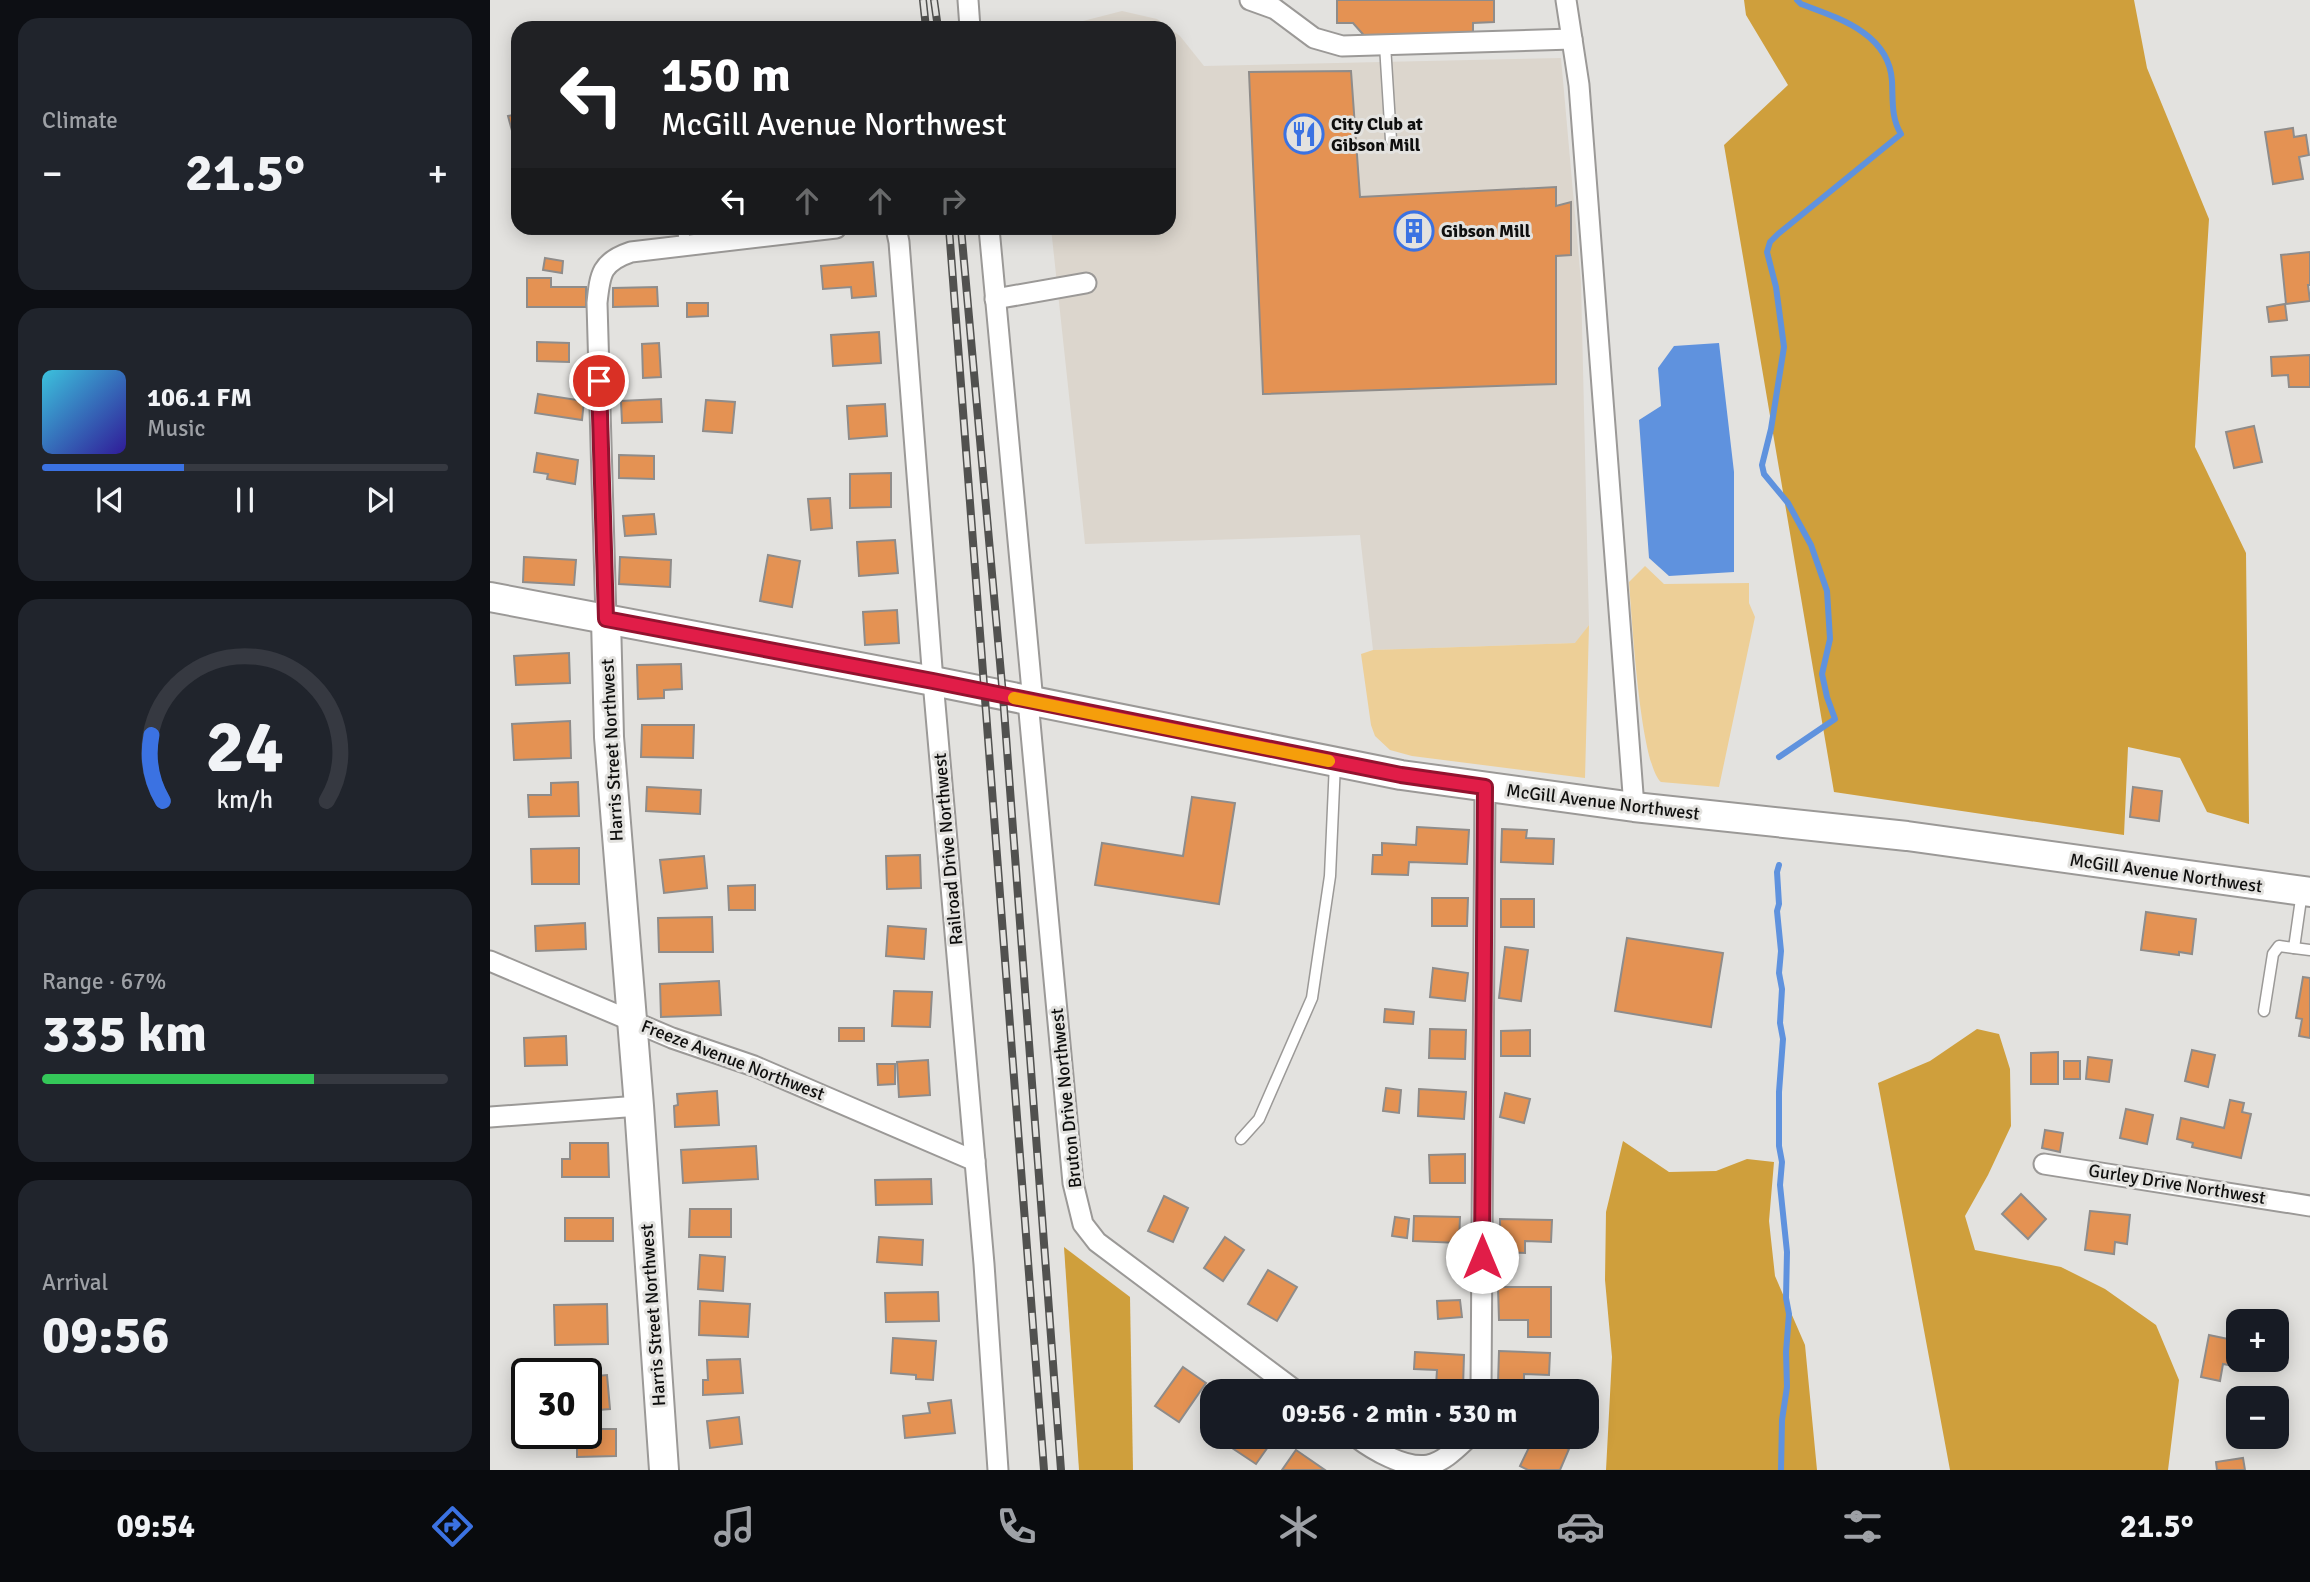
<!DOCTYPE html>
<html lang="en">
<head>
<meta charset="utf-8">
<style>
  :root { --surface:#171b24; --page:#20242c; --text:#f1f3f6; --muted:#9ea1a6; --line:#363941; --accent:#3b72e2 }
  body { margin:0; font-family:Signika,sans-serif; background:var(--page); color:var(--text); height:100vh; display:flex; flex-direction:column; font-size:26px; white-space:nowrap }
  * { box-sizing:border-box; margin:0 }
  p { font-size:23px; color:var(--muted) }
  .icon { flex:none; width:38px; height:38px; fill:none; stroke:currentColor; stroke-width:2; stroke-linecap:round; stroke-linejoin:round }
  .map { position:relative; flex:1; overflow:hidden }
  .drawer { display:flex; flex-direction:column; gap:18px; padding:18px; background:#0d0f14; width:490px }
  .drawer>* { flex:none }
  .hud { position:absolute; left:21px; top:21px; width:665px; height:214px; border-radius:21px; box-shadow:0 4px 18px #0003; background:#202124; color:#fff; overflow:hidden }
  .fabs { position:absolute; left:1736px; top:1309px; display:grid; gap:14px }
  .fabs a { display:grid; place-items:center; width:63px; height:63px; border-radius:14px; background:var(--surface); box-shadow:0 4px 18px #0003; font-size:35px }
  .speed { position:absolute; left:21px; top:1358px; display:flex; gap:14px; font-size:35px; font-weight:700; text-align:center }
  .speed>* { display:grid; place-content:center; width:91px; height:91px; border-radius:50%; background:var(--surface); box-shadow:0 4px 18px #0003; line-height:1 }
  .speed .limit { border:4px solid #111; border-radius:10px; background:#fff; color:#111 }
  .pin { position:absolute; display:grid; place-items:center; width:60px; height:60px; color:#fff; margin:-30px; border:4px solid #fff; border-radius:50%; box-shadow:0 2px 7px #0007 }
  .me { position:absolute; width:77px; margin:-38px; rotate:0deg; stroke-linejoin:round; filter:drop-shadow(0 0 5px #0008) }
  .turn { display:flex; align-items:center; gap:24px; height:147px; padding:0 35px; font-size:32px }
  .turn .icon { width:91px; height:91px; stroke-width:2.5 }
  .turn b { display:block; font-size:49px; line-height:60px }
  .lanes { display:flex; align-items:center; height:66px; padding:0 35px; background:#0003; justify-content:center; gap:35px; direction:ltr }
  .lanes .off { opacity:.35 }
  .big { font-size:52px; font-weight:700; line-height:1.1 }
  .drawer .widget { flex:1; display:flex; flex-direction:column; justify-content:center; gap:10px; min-width:0; padding:0 24px; border-radius:21px; background:var(--page) }
  .drawer .dial { align-items:center; gap:0 }
  .dial svg { height:182px; overflow:visible; fill:none; stroke:var(--line); stroke-width:7; stroke-linecap:round; text-anchor:middle }
  .dial text { fill:var(--text); stroke:none }
  .song { display:flex; align-items:center; gap:21px }
  .cover { width:84px; height:84px; border-radius:10px; background:linear-gradient(135deg,hsl(190 70% 55%),hsl(250 70% 35%)) }
  .played { height:7px; border-radius:4px; background:linear-gradient(90deg,var(--accent) 35%,var(--line) 35%) }
  .keys { display:flex; justify-content:space-around; direction:ltr }
  .heat { display:flex; justify-content:space-between; align-items:center; font-size:38px; direction:ltr }
  .charge { height:10px; border-radius:5px; background:linear-gradient(90deg,#34c759 67%,var(--line) 0) }
  .trip { position:absolute; left:710px; top:1379px; width:399px; height:70px; border-radius:21px; background:var(--surface); box-shadow:0 4px 18px #0003; font-weight:700; line-height:70px; text-align:center }
  .menu { display:flex; height:112px; justify-content:space-around; align-items:center; background:#090b0e; color:var(--muted) }
  .menu .icon { width:49px; height:49px }
  .menu .active { color:var(--accent) }
  .menu b { font-size:32px; color:var(--text) }
  main { display:flex; flex:1; min-height:0 }
  .map>svg:first-child { display:block }
  .built { fill:#dcd6cd }
  .green { fill:#edcf97 }
  .forest { fill:#cf9f3c }
  .water { fill:#5f92de }
  .lines { fill:none; stroke-linecap:round; stroke-linejoin:round }
  .stream { stroke:#5f92de; stroke-width:6 }
  .building { fill:#e49253; stroke:#8f8c8a; stroke-width:2 }
  .lane-casing { stroke:#9b9997; stroke-width:13 }
  .street-casing { stroke:#9b9997; stroke-width:23 }
  .secondary-casing { stroke:#9b9997; stroke-width:32 }
  .lane { stroke:#fff; stroke-width:10 }
  .street { stroke:#fff; stroke-width:19 }
  .secondary { stroke:#fff; stroke-width:28 }
  .rail-casing { stroke:#51514f; stroke-width:8 }
  .rail { stroke:#e3e2df; stroke-width:5; stroke-dasharray:16; stroke-linecap:butt }
  .route-casing { stroke:#92132f; stroke-width:18 }
  .route { stroke:#e11d48; stroke-width:12 }
  .slow { stroke:#f59e0b; stroke-width:12 }
  .labels { text-anchor:middle; dominant-baseline:central; stroke-width:6; stroke-linejoin:round; paint-order:stroke }
  .poi-label { font-size:18px; font-weight:bold; fill:#0f0f0e; stroke:#e3e2df; text-anchor:start }
  .street-label { font-size:18px; fill:#0f0f0e; stroke:#e3e2df }
</style>
</head>
<body>
<main>
<section class="drawer">
<div class="widget"><p>Climate</p>
<div class="heat"><a>−</a><b class="big">21.5°</b><a>+</a></div>
</div>
<div class="widget">
<div class="song"><i class="cover"></i><div><b>106.1 FM</b><p>Music</p></div></div>
<div class="played"></div>
<div class="keys"><svg class="icon" aria-label="previous" viewBox="0 0 24 24"><path d="M18 5L8 12l10 7zM5 5v14"/></svg><svg class="icon" aria-label="pause" viewBox="0 0 24 24"><path d="M8 5v14M16 5v14"/></svg><svg class="icon" aria-label="next" viewBox="0 0 24 24"><path d="M6 5l10 7-10 7zM19 5v14"/></svg></div>
</div>
<div class="widget dial"><svg viewBox="0 0 100 80">
<path d="M14 69A42 42 0 1 1 86 69"/>
<path d="M14 69A42 42 0 0 1 9 40" stroke="#3b72e2"/>
<text x="50" y="56" font-size="32" font-weight="700">24</text>
<text x="50" y="72" font-size="11">km/h</text>
</svg></div>
<div class="widget"><p>Range · 67%</p><b class="big">335 km</b><div class="charge"></div></div>
<div class="widget"><p>Arrival</p><b class="big">09:56</b></div>
</section>
<div class="map">
<svg width="1820" height="1470" viewBox="0 0 1820 1470">
  <rect width="100%" height="100%" fill="#e3e2df"/>
  <!-- built -->
  <polygon class="built" points="632,11 667,19 690,36 714,66 1071,58 1091,282 1099,625 1086,643 883,650 870,535 595,544 561,228 679,228 679,28 583,28 593,21"/>
  <!-- green -->
  <g class="green">
    <path d="M 1155,566 L 1174,584 L 1259,583 L 1259,603 L 1265,617 L 1229,787 L 1171,782 C 1150,764 1142,618 1139,582 Z"/>
    <polygon points="1099,625 1095,778 922,756 900,750 885,736 881,725 871,654 883,650 1085,643"/>
  </g>
  <!-- forest -->
  <g class="forest">
    <polygon points="1254,0 1644,0 1657,68 1719,219 1705,447 1756,553 1759,824 1717,812 1690,758 1638,747 1634,835 1344,792 1234,145 1298,85 1256,15"/>
    <polygon points="1487,1029 1509,1034 1520,1069 1521,1126 1498,1175 1475,1216 1485,1250 1571,1267 1615,1289 1666,1325 1689,1380 1678,1470 1460,1470 1388,1083 1440,1061"/>
    <polygon points="1133,1141 1179,1172 1226,1171 1257,1159 1284,1162 1279,1221 1285,1276 1315,1345 1327,1470 1116,1470 1122,1357 1115,1280 1116,1212"/>
    <polygon points="574,1247 640,1297 643,1470 589,1470"/>
  </g>
  <!-- water -->
  <polygon class="water" points="1229,343 1244,472 1244,572 1179,576 1159,558 1149,420 1171,406 1168,368 1184,346"/>
  <g class="lines">
    <!-- stream -->
    <g class="stream">
      <path d="M 1289,757 L 1345,719 L 1337,697 L 1332,674 L 1340,639 L 1337,591 L 1321,545 L 1298,503 L 1274,474 L 1272,465 L 1281,429 L 1294,347 L 1286,287 L 1277,252 L 1280,242 L 1288,234 L 1411,134 C 1401,118 1403,100 1402,81 C 1399,33 1348,18 1311,4 L 1307,0"/>
      <polyline points="1289,865 1287,872 1289,904 1287,911 1291,951 1289,973 1292,989 1290,1023 1293,1039 1289,1092 1289,1146 1292,1162 1290,1185 1297,1252 1296,1298 1299,1314 1296,1352 1297,1387 1292,1420 1291,1470"/>
    </g>
  </g>
  <!-- building -->
  <g class="building">
    <polygon points="847,0 1004,0 1004,22 983,23 983,37 878,40 863,23 847,23"/>
    <polygon points="861,71 870,197 1066,187 1066,206 1081,202 1081,255 1066,256 1066,384 773,394 759,72"/>
    <polygon points="28,114 28,153 18,116"/>
    <polygon points="1803,128 1804,137 1816,135 1819,155 1809,157 1813,179 1783,184 1775,132"/>
    <polygon points="1820,252 1820,285 1818,285 1820,301 1796,304 1791,255"/>
    <polygon points="55,258 73,261 72,273 53,270"/>
    <polygon points="383,262 386,296 362,298 361,287 333,289 331,266"/>
    <polygon points="37,278 61,278 61,287 96,287 96,307 37,307"/>
    <polygon points="167,287 168,306 123,307 123,288"/>
    <polygon points="197,303 218,303 218,316 197,317"/>
    <polygon points="1795,304 1797,320 1779,322 1777,307"/>
    <polygon points="389,332 391,363 343,366 341,335"/>
    <polygon points="47,342 79,343 79,362 47,361"/>
    <polygon points="169,343 171,377 153,378 152,344"/>
    <polygon points="1820,355 1820,387 1799,387 1798,375 1782,376 1781,357"/>
    <polygon points="48,394 94,401 92,420 45,413"/>
    <polygon points="171,399 172,422 132,423 131,401"/>
    <polygon points="216,400 245,402 242,433 213,431"/>
    <polygon points="395,404 397,436 359,439 357,406"/>
    <polygon points="1764,426 1772,462 1744,468 1736,432"/>
    <polygon points="47,453 88,460 85,484 57,479 58,474 44,472"/>
    <polygon points="129,455 164,456 164,479 129,478"/>
    <polygon points="401,473 401,507 360,508 360,474"/>
    <polygon points="340,498 342,528 321,530 318,499"/>
    <polygon points="164,514 166,534 135,536 133,516"/>
    <polygon points="405,540 408,573 369,576 367,542"/>
    <polygon points="278,555 310,561 302,607 270,601"/>
    <polygon points="34,557 86,560 84,585 33,582"/>
    <polygon points="130,557 181,560 180,587 129,584"/>
    <polygon points="407,610 409,643 375,645 373,612"/>
    <polygon points="79,653 80,683 26,685 24,656"/>
    <polygon points="191,664 192,689 174,690 174,698 148,699 147,665"/>
    <polygon points="80,721 81,758 24,760 22,724"/>
    <polygon points="152,725 204,725 203,758 151,757"/>
    <polygon points="88,782 89,816 39,817 38,795 61,795 61,783"/>
    <polygon points="157,787 211,790 210,814 156,811"/>
    <polygon points="1643,787 1672,791 1669,821 1640,817"/>
    <polygon points="702,797 745,803 729,904 605,885 612,843 693,856"/>
    <polygon points="927,827 979,830 977,864 919,862 918,875 882,874 883,855 892,855 892,843 926,845"/>
    <polygon points="1012,829 1037,830 1036,838 1064,839 1063,864 1011,862"/>
    <polygon points="89,848 89,884 42,884 41,849"/>
    <polygon points="430,855 431,888 397,889 396,856"/>
    <polygon points="214,856 217,888 174,893 170,860"/>
    <polygon points="265,885 265,910 239,910 238,886"/>
    <polygon points="942,898 978,898 977,926 942,926"/>
    <rect x="1011" y="899" width="33" height="28"/>
    <polygon points="1656,912 1706,919 1702,954 1689,952 1689,955 1651,950"/>
    <polygon points="222,917 223,952 169,952 168,918"/>
    <polygon points="95,923 96,949 46,951 45,926"/>
    <polygon points="398,926 436,929 434,959 396,956"/>
    <polygon points="1137,938 1233,953 1221,1027 1125,1011"/>
    <polygon points="1015,947 1038,950 1031,1001 1009,998"/>
    <polygon points="943,968 978,973 975,1001 940,997"/>
    <polygon points="1813,977 1820,978 1820,1038 1809,1036 1812,1019 1806,1018"/>
    <polygon points="229,981 231,1015 171,1017 170,984"/>
    <polygon points="404,991 442,992 440,1027 402,1026"/>
    <polygon points="895,1009 924,1012 923,1024 894,1022"/>
    <rect x="349" y="1028" width="25" height="13"/>
    <polygon points="940,1029 976,1030 975,1059 939,1058"/>
    <polygon points="1040,1030 1040,1056 1011,1056 1011,1031"/>
    <polygon points="76,1036 77,1065 35,1066 34,1038"/>
    <polygon points="1702,1050 1725,1055 1718,1087 1695,1081"/>
    <polygon points="1568,1052 1568,1084 1541,1084 1541,1053"/>
    <polygon points="1598,1057 1622,1060 1619,1082 1596,1079"/>
    <polygon points="438,1060 440,1095 409,1097 407,1062"/>
    <rect x="1574" y="1061" width="16" height="18"/>
    <polygon points="387,1064 405,1064 405,1084 388,1085"/>
    <polygon points="896,1088 911,1090 909,1113 893,1111"/>
    <polygon points="929,1089 976,1092 974,1119 928,1116"/>
    <polygon points="227,1091 229,1125 185,1127 184,1106 188,1105 187,1094"/>
    <polygon points="1015,1093 1040,1099 1034,1123 1010,1117"/>
    <polygon points="1740,1100 1754,1103 1752,1112 1761,1114 1751,1158 1702,1147 1703,1143 1687,1139 1691,1118 1734,1128"/>
    <polygon points="1636,1109 1663,1115 1657,1144 1630,1138"/>
    <polygon points="1555,1130 1573,1133 1570,1152 1552,1148"/>
    <polygon points="80,1143 118,1143 119,1177 72,1177 72,1159 80,1159"/>
    <polygon points="266,1146 268,1179 193,1183 191,1150"/>
    <polygon points="975,1154 975,1183 940,1183 939,1155"/>
    <polygon points="441,1179 442,1204 386,1205 385,1180"/>
    <polygon points="1531,1194 1556,1219 1538,1239 1512,1214"/>
    <polygon points="674,1196 698,1208 683,1242 658,1231"/>
    <polygon points="200,1209 241,1209 241,1237 199,1237"/>
    <polygon points="1600,1211 1640,1215 1637,1244 1625,1242 1624,1254 1595,1250"/>
    <polygon points="924,1216 970,1217 969,1243 923,1241"/>
    <polygon points="905,1217 919,1219 917,1238 902,1236"/>
    <rect x="75" y="1218" width="48" height="23"/>
    <polygon points="1010,1219 1062,1220 1061,1242 1035,1241 1035,1253 1010,1252"/>
    <polygon points="389,1237 433,1240 432,1265 387,1262"/>
    <polygon points="735,1237 754,1250 733,1281 714,1268"/>
    <polygon points="210,1255 235,1257 233,1291 208,1289"/>
    <polygon points="778,1270 807,1287 787,1321 758,1304"/>
    <polygon points="1008,1287 1061,1287 1061,1337 1038,1337 1038,1320 1009,1320"/>
    <polygon points="448,1292 449,1321 396,1322 395,1293"/>
    <polygon points="970,1300 972,1317 948,1319 947,1301"/>
    <polygon points="210,1301 260,1304 258,1337 209,1335"/>
    <polygon points="117,1304 118,1344 65,1345 64,1305"/>
    <polygon points="1719,1335 1748,1341 1748,1360 1762,1360 1760,1369 1733,1364 1730,1381 1711,1377"/>
    <polygon points="403,1338 446,1341 443,1380 426,1379 426,1375 401,1373"/>
    <polygon points="1009,1351 1060,1353 1059,1375 1034,1374 1034,1385 1008,1384"/>
    <polygon points="925,1352 974,1355 973,1387 946,1386 947,1370 924,1369"/>
    <polygon points="250,1359 253,1393 213,1395 213,1380 218,1380 217,1360"/>
    <polygon points="693,1367 716,1383 689,1422 665,1406"/>
    <polygon points="117,1375 120,1409 96,1411 96,1377"/>
    <polygon points="461,1400 465,1433 415,1438 413,1416 440,1413 438,1403"/>
    <polygon points="249,1417 252,1444 220,1448 217,1421"/>
    <polygon points="96,1429 126,1429 126,1456 87,1457 87,1433 96,1433"/>
    <polygon points="741,1437 785,1437 766,1464 736,1444"/>
    <polygon points="1044,1437 1053,1437 1079,1449 1070,1470 1038,1470 1030,1466"/>
    <polygon points="806,1450 835,1470 792,1470"/>
    <polygon points="1753,1458 1755,1470 1727,1470 1726,1462"/>
  </g>
  <g class="lines">
    <!-- lane casing -->
    <g class="lane-casing">
      <g id="lane">
        <polyline points="895,45 901,140"/>
        <polyline points="193,228 195,244"/>
        <polyline points="1804,948 1820,950"/>
        <polyline points="1774,1011 1783,954 1789,946 1804,948 1812,892"/>
        <polyline points="751,1139 769,1119 822,998 840,876 845,763"/>
      </g>
    </g>
    <!-- street casing -->
    <g class="street-casing">
      <g id="street">
        <polyline points="478,0 480,28"/>
        <polyline points="760,0 785,9 824,38 852,46 1082,39"/>
        <polyline points="1076,0 1089,85 1144,807"/>
        <polyline points="406,228 409,242 443,681 494,1264 508,1470"/>
        <polyline points="499,228 543,702"/>
        <polyline points="505,299 596,283"/>
        <path d="M 116,619 L 107,303 C 110,274 111,262 141,252 L 346,228"/>
        <polyline points="538,701 583,1183 593,1224 607,1242 806,1391"/>
        <polyline points="0,961 182,1038 264,1066 485,1161"/>
        <polyline points="0,1117 149,1106"/>
        <polyline points="1554,1164 1820,1206"/>
        <polyline points="991,1391 995,787"/>
        <path d="M 866,1437 C 883,1450 915,1469 938,1465 C 954,1462 967,1448 979,1437"/>
      </g>
    </g>
    <!-- secondary casing -->
    <g class="secondary-casing">
      <g id="secondary">
        <polyline points="0,597 443,681 911,775 1144,807 1417,836 1820,892"/>
        <polyline points="116,619 119,737 149,1106 174,1470"/>
      </g>
    </g>
    <!-- lane -->
    <use href="#lane" class="lane"/>
    <!-- street -->
    <use href="#street" class="street"/>
    <!-- secondary -->
    <use href="#secondary" class="secondary"/>
    <!-- rail casing -->
    <g class="rail-casing">
      <g id="rail">
        <polyline points="433,0 436,28"/>
        <polyline points="444,0 448,28"/>
        <polyline points="459,228 554,1470"/>
        <polyline points="471,228 513,696 571,1470"/>
      </g>
    </g>
    <!-- rail -->
    <use href="#rail" class="rail"/>
  </g>
  <g class="lines">
    <!-- route casing -->
    <g class="route-casing">
      <polyline id="route" points="109,381 116,619 443,681 911,775 995,787 992,1257"/>
    </g>
    <!-- route -->
    <use href="#route" class="route"/>
    <!-- slow -->
    <polyline class="slow" points="524,698 839,761"/>
  </g>
  <!-- icons -->
  <defs>
    <g id="restaurant-ring" transform="scale(2.0125)"><circle r="9.5" fill="#e3e2df" stroke="#3b72e2" stroke-width="1.5"/><path d="M-5-6h1v4h1v-4h1v4h1v-4h1v5L-1.5 .5V6h-2V.5L-5-1ZM5-6V6H3V1.5H1.5Q1.5-4 5-6Z" fill="#3b72e2"/></g>
    <g id="building-ring" transform="scale(2.0125)"><circle r="9.5" fill="#e3e2df" stroke="#3b72e2" stroke-width="1.5"/><path d="M-4-6H4V6H1V3H-1V6H-4ZM-2.5-4.3h1.7v1.8h-1.7ZM.8-4.3h1.7v1.8H.8ZM-2.5-1h1.7V.8h-1.7ZM.8-1h1.7V.8H.8Z" fill="#3b72e2"/></g>
  </defs>
  <g fill-rule="evenodd">
    <use href="#restaurant-ring" x="814" y="134"/>
    <use href="#building-ring" x="924" y="231"/>
  </g>
  <g class="labels">
    <!-- poi labels -->
    <g class="poi-label">
      <text x="841" y="124">City Club at<tspan x="841" dy="21">Gibson Mill</tspan></text>
      <text x="951" y="231">Gibson Mill</text>
    </g>
    <!-- street labels -->
    <g class="street-label">
      <text transform="translate(122 750) rotate(-93)">Harris Street Northwest</text>
      <text transform="translate(1113 802) rotate(7)">McGill Avenue Northwest</text>
      <text transform="translate(458 849) rotate(-95)">Railroad Drive Northwest</text>
      <text transform="translate(1676 873) rotate(8)">McGill Avenue Northwest</text>
      <text transform="translate(243 1060) rotate(21)">Freeze Avenue Northwest</text>
      <text transform="translate(576 1098) rotate(-96)">Bruton Drive Northwest</text>
      <text transform="translate(1687 1184) rotate(9)">Gurley Drive Northwest</text>
      <text transform="translate(163 1315) rotate(-94)">Harris Street Northwest</text>
    </g>
  </g>
</svg>
<div class="fabs">
<a>+</a>
<a>−</a>
</div>
<div class="speed"><div class="limit">30</div></div>
<div class="pin" style="left:109px;top:381px;background:#d93025"><svg class="icon" aria-label="arrive" viewBox="0 0 24 24"><path d="M6 21V4h12l-3 4 3 4H6"/></svg></div>
<svg class="me" style="left:992px;top:1257px" viewBox="-20 -20 40 40"><circle r="19" fill="#fff"/><path d="M0-13L10 11 0 6-10 11z" fill="#e11d48"/></svg>
<div class="trip">09:56 · 2 min · 530 m</div>
<div class="hud">
<div class="turn"><svg class="icon" aria-label="left" viewBox="0 0 24 24"><path d="M17 20v-9H6M10 6l-5 5 5 5"/></svg><div><b>150 m</b>McGill Avenue Northwest</div></div>
<div class="lanes"><svg class="icon" aria-label="left" viewBox="0 0 24 24"><path d="M17 20v-9H6M10 6l-5 5 5 5"/></svg><svg class="icon off" aria-label="ahead" viewBox="0 0 24 24"><path d="M12 20V5M6 11l6-6 6 6"/></svg><svg class="icon off" aria-label="ahead" viewBox="0 0 24 24"><path d="M12 20V5M6 11l6-6 6 6"/></svg><svg class="icon off" aria-label="right" viewBox="0 0 24 24"><path d="M7 20v-9h11M14 6l5 5-5 5"/></svg></div>
</div>
</div>
</main>
<nav class="menu">
<b>09:54</b>
<svg class="icon active" aria-label="directions" viewBox="0 0 24 24"><path d="M12 3l9 9-9 9-9-9zM9 14v-3h6M13 9l2 2-2 2"/></svg>
<svg class="icon" aria-label="music" viewBox="0 0 24 24"><path d="M9 18V5l10-2v13"/><circle cx="6" cy="18" r="3"/><circle cx="16" cy="16" r="3"/></svg>
<svg class="icon" aria-label="phone" viewBox="0 0 24 24"><path d="M5 4h4l2 5-3 2q2 4 5 5l2-3 5 2v4C11 20 4 13 5 4z"/></svg>
<svg class="icon" aria-label="climate" viewBox="0 0 24 24"><path d="M12 3v18M4 7l16 10M4 17L20 7"/></svg>
<svg class="icon" aria-label="car" viewBox="0 0 24 24"><path d="M5 17H2v-5l4-1 3-4h7l3 4 3 1v5h-3M9 17h6M6 11h13"/><circle cx="7" cy="17" r="2"/><circle cx="17" cy="17" r="2"/></svg>
<svg class="icon" aria-label="filters" viewBox="0 0 24 24"><path d="M4 7h16M4 17h16"/><circle cx="9" cy="7" r="2"/><circle cx="15" cy="17" r="2"/></svg>
<b>21.5°</b>
</nav>
</body>
</html>
